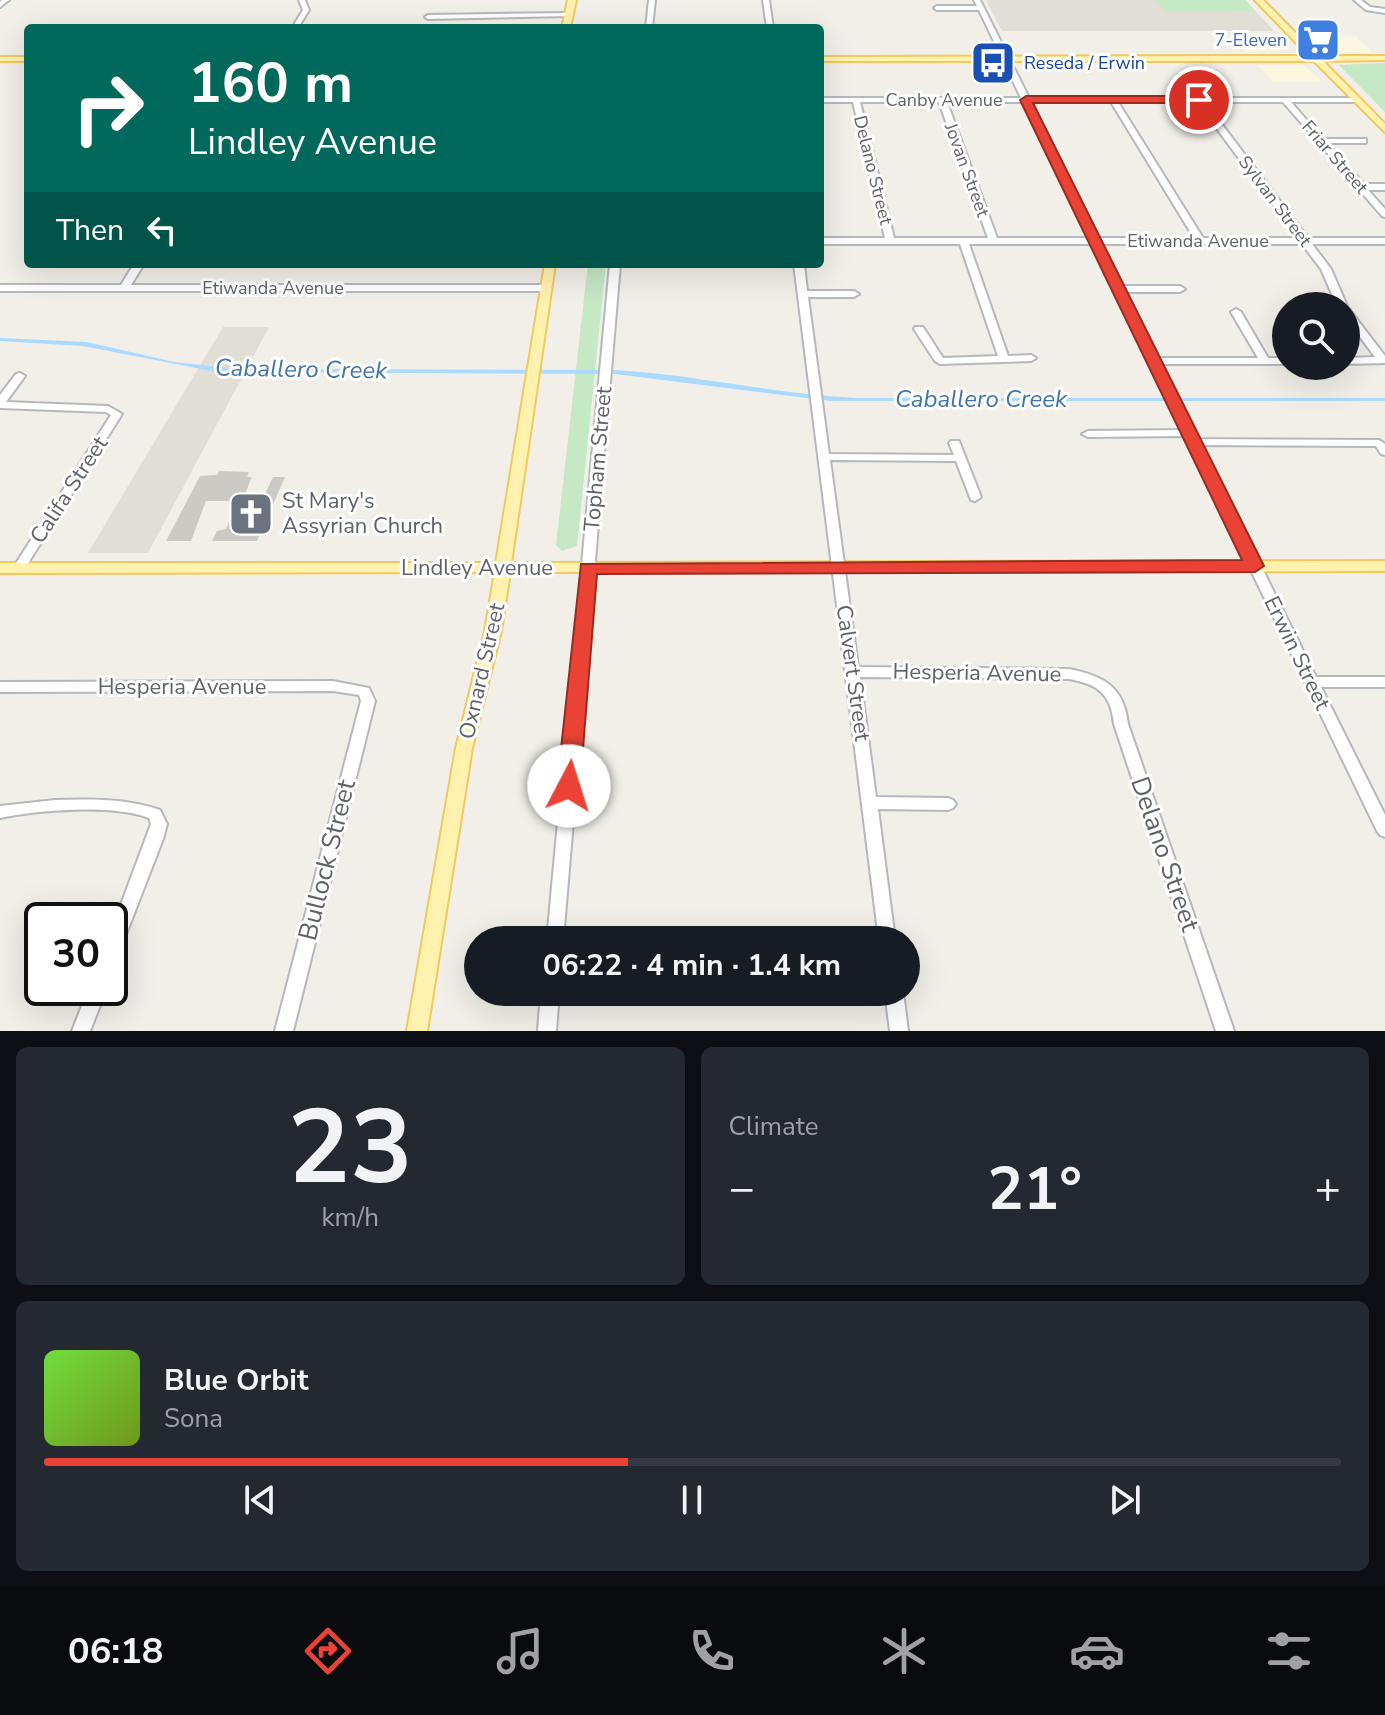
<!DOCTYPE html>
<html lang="en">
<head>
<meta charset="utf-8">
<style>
  :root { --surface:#171b24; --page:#242831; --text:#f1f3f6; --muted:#9ea1a6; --line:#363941; --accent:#ea4335 }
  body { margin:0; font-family:"Nunito Sans",sans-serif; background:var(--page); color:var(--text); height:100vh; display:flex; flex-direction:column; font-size:30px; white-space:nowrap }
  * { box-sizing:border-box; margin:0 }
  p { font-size:26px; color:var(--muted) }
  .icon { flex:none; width:44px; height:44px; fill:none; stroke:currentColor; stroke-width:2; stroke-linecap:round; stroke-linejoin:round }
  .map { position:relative; height:1031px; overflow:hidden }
  .sheet { display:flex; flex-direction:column; gap:16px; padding:16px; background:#0d0f14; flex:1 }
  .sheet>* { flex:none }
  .banner { position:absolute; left:24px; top:24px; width:800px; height:244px; border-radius:8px; box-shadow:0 8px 32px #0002; background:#00695c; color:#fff; overflow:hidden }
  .buttons { position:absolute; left:1272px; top:292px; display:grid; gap:16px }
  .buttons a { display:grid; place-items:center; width:88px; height:88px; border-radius:50%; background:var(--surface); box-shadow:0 8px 32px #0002; font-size:40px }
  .speed { position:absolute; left:24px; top:902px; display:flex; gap:16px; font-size:40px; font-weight:700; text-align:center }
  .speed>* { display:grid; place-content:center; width:104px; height:104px; border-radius:50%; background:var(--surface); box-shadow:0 8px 32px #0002; line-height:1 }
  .speed .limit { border:4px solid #111; border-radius:12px; background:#fff; color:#111 }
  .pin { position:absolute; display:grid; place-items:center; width:68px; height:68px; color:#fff; margin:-34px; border:4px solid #fff; border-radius:50%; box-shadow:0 2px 8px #0007 }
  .me { position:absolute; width:88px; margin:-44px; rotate:5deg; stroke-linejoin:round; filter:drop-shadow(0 0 6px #0008) }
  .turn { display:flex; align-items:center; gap:28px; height:168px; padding:0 32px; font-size:36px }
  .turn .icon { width:104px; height:104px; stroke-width:2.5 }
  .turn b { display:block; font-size:56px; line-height:68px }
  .then { display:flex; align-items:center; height:76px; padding:0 32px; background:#0003; gap:16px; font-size:30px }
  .big { font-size:60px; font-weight:700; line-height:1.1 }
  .sheet .tile { flex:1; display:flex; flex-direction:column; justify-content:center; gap:12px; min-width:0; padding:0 28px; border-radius:12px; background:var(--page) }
  .sheet .dial { align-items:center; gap:0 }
  .dial b { font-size:104px; line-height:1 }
  .song { display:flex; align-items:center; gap:24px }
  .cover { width:96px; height:96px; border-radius:12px; background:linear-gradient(135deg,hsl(100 70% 55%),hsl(80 70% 35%)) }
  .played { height:8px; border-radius:4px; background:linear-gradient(90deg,var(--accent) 45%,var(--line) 45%) }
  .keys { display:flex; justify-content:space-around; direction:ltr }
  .heat { display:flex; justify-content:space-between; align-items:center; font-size:44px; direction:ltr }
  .sheet .tiles { flex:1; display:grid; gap:16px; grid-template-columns:1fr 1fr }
  .tile:last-child { grid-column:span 2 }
  .trip { position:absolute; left:464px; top:926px; width:456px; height:80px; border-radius:40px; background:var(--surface); box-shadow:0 8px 32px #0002; font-weight:700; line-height:80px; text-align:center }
  .tab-bar { display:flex; height:128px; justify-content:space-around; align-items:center; background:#090b0e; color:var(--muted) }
  .tab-bar .icon { width:56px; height:56px }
  .tab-bar .current { color:var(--accent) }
  .tab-bar b { font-size:36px; color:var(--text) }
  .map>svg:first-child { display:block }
  .commercial { fill:#fef7e0 }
  .education { fill:#e1ded6 }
  .green { fill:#c5e8c5 }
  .water { fill:#aadaff }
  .building { fill:#cccac5 }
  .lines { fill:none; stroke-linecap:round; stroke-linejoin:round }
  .minor-casing { stroke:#b5b8bc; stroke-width:4 }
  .major-casing { stroke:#f2c960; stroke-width:4 }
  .minor { fill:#fff; fill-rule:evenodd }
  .major { fill:#fff2af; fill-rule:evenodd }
  .route { fill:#ea4335; stroke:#982c22; stroke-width:2 }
  .labels { text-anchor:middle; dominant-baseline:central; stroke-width:6; stroke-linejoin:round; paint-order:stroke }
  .far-shop-label { font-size:18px; fill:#366cbe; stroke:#fff; text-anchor:end }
  .far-transit-label { font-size:18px; fill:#164399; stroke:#fff; text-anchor:start }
  .far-street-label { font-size:18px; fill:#5f6368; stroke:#fff }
  .street-label { font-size:22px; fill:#5f6368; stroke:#fff }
  .worship-label { font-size:22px; fill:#5b616d; stroke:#fff; text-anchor:start }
  .water-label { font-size:24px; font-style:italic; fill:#4174aa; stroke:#fff }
  .near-street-label { font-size:26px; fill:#5f6368; stroke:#fff }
</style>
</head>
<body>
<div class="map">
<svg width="1385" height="1031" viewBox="0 0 1385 1031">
  <rect width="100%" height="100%" fill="#f1efe8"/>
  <!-- commercial -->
  <g class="commercial">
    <polygon points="1240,33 1274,33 1290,50 1246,52 1232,36"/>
    <polygon points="1310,37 1356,37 1373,53 1327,52"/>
    <polygon points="1258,65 1303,65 1322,82 1273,82"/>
  </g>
  <!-- education -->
  <g class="education">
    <polygon points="986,0 1245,0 1274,31 1002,31"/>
    <polygon points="223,327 269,327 148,553 88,553"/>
  </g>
  <!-- green -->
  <g class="green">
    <polygon points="1154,0 1245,0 1255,11 1167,12"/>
    <polygon points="1385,63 1385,112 1339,65"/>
    <polygon points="588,264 606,264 577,546 562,551 556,545"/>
  </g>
  <!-- water -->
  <path class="water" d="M 0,338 L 87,342 L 174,362 L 237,369 L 616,370 C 696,375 775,394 856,398 L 1385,398 L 1385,401 L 831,401 L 615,374 L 217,372 L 83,346 L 0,341 Z"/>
  <!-- building -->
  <polygon class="building" points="219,471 249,472 247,477 252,477 245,494 265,494 273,477 285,477 257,541 212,541 217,531 226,529 238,501 206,501 191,541 166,541 200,476 217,475"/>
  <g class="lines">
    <!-- minor casing -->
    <g class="minor-casing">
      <g id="minor">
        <polygon points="2,0 9,0 0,7 0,2"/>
        <polygon points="299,0 305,0 309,10 298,28 292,28 303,10"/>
        <polygon points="649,0 655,0 652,28 646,28"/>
        <polygon points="763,0 769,0 773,28 767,28"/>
        <path d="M 974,0 L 980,0 L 1029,98 L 1356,98 L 1360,100 L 1356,102 L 1291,102 L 1323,139 L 1366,139 L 1366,143 L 1327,143 L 1364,184 L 1385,184 L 1385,190 L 1368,190 L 1385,209 L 1385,217 L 1382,216 L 1283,102 L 1205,102 L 1308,238 L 1385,238 L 1385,244 L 1312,244 L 1331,269 L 1347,306 L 1346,307 L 1337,306 L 1321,269 L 1302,244 L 1101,244 L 1122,286 L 1180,286 L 1185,289 L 1180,292 L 1125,292 L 1158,358 L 1258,358 L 1231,312 L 1236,309 L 1241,312 L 1268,358 L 1286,358 L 1286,364 L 1161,364 L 1198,439 L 1379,440 L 1385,444 L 1385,455 L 1381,454 L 1376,446 L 1201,445 L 1316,677 L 1385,677 L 1385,687 L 1321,687 L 1385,815 L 1385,837 L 1380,835 L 1377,831 L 1186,436 L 1088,437 L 1082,434 L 1088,431 L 1182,430 L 1092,244 L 969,244 L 1008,356 L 1031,355 L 1036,358 L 1031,361 L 940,364 L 935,361 L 914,329 L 915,327 L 923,327 L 943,358 L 998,356 L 960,244 L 820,244 L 820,238 L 885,238 L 853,102 L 820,102 L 820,98 L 1021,98 L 979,10 L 937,10 L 934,8 L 937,6 L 977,6 ZM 860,102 L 939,102 L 988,238 L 894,238 ZM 947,102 L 1023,102 L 1090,238 L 997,238 ZM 1031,102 L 1111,102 L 1194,238 L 1098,238 ZM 1118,102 L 1197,102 L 1298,238 L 1203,238 Z"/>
        <polygon points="1354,0 1361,0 1370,7 1385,9 1385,13 1366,10"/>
        <polygon points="569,13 572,15 571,16 428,19 425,17 428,15"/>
        <polygon points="134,264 144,264 131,285 546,285 551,288 546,291 0,291 0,285 121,285"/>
        <polygon points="610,264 620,264 563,940 547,940"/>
        <path d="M 794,264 L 804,264 L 807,291 L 854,291 L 859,294 L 854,297 L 808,297 L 829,454 L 954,455 L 949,443 L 951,441 L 959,441 L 981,497 L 975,501 L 971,500 L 956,461 L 830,460 L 858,667 L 1069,669 C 1104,676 1124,687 1128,724 L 1234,1031 L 1216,1031 L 1114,724 C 1111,694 1098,684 1069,679 L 860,677 L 876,797 L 948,798 L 953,800 L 956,804 L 953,808 L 948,810 L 878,809 L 895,940 L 879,940 Z"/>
        <polygon points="1346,308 1349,309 1385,356 1385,363 1346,364 1346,358 1375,357 1346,318"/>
        <polygon points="20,373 25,376 6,402 108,406 122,414 25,568 19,572 13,568 111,415 106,412 0,408 0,395 16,374"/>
        <polygon points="333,681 369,688 375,701 293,1031 275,1031 361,701 359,695 333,691 0,692 0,682"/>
        <path d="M 55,800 C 91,799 126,798 160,810 L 167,824 L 163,839 L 116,960 L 110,962 L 110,934 L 151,824 L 149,818 C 111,804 39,810 0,818 L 0,806 Z"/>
        <polygon points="89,988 107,988 90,1031 72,1031"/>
        <polygon points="541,992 559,992 556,1031 538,1031"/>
        <polygon points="885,992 903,992 908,1031 890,1031"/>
      </g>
    </g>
    <!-- major casing -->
    <g class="major-casing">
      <g id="major">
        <polygon points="568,0 576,0 570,28 562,28"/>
        <polygon points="1255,0 1263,0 1318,56 1385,56 1385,60 1323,61 1385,124 1385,132 1314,61 820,61 820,57 1309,56"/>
        <rect x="0" y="57" width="28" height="4"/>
        <polygon points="545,264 555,264 511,563 1385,561 1385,571 510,572 501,631 472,748 427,1031 407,1031 456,748 485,631 495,572 0,573 0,563 496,563"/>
      </g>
    </g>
    <!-- minor -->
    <use href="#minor" class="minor"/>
    <!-- major -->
    <use href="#major" class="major"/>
  </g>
  <!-- route -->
  <polygon class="route" points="1026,96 1199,96 1205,100 1199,103 1033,103 1264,566 1255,572 597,574 580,786 569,794 561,792 557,786 581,564 1242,560 1020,100"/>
  <!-- icons -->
  <defs>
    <g id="supermarket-square" transform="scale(2.3)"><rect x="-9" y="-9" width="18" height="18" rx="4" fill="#3f7fe0" stroke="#fff"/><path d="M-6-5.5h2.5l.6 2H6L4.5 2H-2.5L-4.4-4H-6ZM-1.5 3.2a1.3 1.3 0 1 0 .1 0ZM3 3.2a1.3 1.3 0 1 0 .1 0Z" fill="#fff"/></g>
    <g id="bus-square" transform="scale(2.3)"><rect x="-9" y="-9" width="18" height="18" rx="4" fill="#1a4fb4" stroke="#fff"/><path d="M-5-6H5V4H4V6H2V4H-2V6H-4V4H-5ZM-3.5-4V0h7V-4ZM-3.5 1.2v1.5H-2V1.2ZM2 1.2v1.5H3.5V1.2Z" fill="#fff"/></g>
    <g id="church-square" transform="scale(2.3)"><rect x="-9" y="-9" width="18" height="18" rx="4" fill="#6b7280" stroke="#fff"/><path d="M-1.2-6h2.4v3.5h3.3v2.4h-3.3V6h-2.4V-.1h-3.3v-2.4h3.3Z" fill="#fff"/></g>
  </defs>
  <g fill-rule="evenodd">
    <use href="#supermarket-square" x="1318" y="40"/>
    <use href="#bus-square" x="993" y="63"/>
    <use href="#church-square" x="251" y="514"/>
  </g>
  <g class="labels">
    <!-- far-shop labels -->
    <g class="far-shop-label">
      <text x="1287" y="40">7-Eleven</text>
    </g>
    <!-- far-transit labels -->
    <g class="far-transit-label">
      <text x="1024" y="63">Reseda / Erwin</text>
    </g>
    <!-- far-street labels -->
    <g class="far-street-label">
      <text x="944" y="100">Canby Avenue</text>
      <text transform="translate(1335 157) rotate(49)">Friar Street</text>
      <text transform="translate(873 170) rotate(76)">Delano Street</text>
      <text transform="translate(967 170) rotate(70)">Jovan Street</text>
      <text transform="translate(1275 201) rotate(53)">Sylvan Street</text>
      <text x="1198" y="241">Etiwanda Avenue</text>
      <text x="273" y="288">Etiwanda Avenue</text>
    </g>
    <!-- street labels -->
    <g class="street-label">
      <text transform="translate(598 459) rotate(-85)">Topham Street</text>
      <text transform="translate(69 490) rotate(-57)">Califa Street</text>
      <text x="477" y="568">Lindley Avenue</text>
      <text transform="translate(1297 653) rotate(64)">Erwin Street</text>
      <text transform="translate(482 671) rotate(-77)">Oxnard Street</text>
      <text transform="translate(853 673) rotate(82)">Calvert Street</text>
      <text transform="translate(977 673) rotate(1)">Hesperia Avenue</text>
      <text x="182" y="687">Hesperia Avenue</text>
    </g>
    <!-- worship labels -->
    <g class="worship-label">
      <text x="282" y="501">St Mary's<tspan x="282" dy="25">Assyrian Church</tspan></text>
    </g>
    <!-- water labels -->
    <g class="water-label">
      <text transform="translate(301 369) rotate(1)">Caballero Creek</text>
      <text x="981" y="399">Caballero Creek</text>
    </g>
    <!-- near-street labels -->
    <g class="near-street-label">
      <text transform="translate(1165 854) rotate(71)">Delano Street</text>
      <text transform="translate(327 860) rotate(-76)">Bullock Street</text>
    </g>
  </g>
</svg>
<div class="buttons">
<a><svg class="icon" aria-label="search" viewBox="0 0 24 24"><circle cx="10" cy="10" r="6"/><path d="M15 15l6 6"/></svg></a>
</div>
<div class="speed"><div class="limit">30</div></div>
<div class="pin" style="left:1199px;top:100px;background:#d93025"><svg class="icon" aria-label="arrive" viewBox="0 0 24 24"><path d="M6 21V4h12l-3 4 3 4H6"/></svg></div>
<svg class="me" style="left:569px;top:786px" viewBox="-20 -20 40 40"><circle r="19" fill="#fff"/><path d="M0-13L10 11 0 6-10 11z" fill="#ea4335"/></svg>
<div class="trip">06:22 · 4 min · 1.4 km</div>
<div class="banner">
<div class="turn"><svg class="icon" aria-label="right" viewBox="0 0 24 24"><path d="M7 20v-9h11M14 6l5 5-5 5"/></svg><div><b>160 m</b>Lindley Avenue</div></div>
<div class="then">Then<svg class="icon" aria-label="left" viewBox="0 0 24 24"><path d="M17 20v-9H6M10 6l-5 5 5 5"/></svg></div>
</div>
</div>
<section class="sheet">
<div class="tiles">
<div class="tile dial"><b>23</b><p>km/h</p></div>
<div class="tile"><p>Climate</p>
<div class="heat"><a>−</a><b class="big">21°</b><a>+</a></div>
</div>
<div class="tile">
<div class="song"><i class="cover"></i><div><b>Blue Orbit</b><p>Sona</p></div></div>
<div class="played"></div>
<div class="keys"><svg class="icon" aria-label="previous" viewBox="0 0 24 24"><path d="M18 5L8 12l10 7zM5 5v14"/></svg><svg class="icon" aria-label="pause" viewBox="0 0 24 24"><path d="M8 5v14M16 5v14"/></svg><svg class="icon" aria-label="next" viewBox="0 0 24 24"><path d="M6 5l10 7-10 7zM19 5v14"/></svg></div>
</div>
</div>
</section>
<nav class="tab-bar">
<b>06:18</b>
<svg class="icon current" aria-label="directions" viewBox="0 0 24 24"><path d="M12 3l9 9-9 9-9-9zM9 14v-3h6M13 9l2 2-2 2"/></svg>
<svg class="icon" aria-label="music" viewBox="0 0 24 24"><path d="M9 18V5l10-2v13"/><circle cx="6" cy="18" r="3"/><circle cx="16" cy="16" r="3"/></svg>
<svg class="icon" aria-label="phone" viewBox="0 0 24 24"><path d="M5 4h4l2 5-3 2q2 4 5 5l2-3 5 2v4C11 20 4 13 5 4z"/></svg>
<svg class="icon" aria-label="climate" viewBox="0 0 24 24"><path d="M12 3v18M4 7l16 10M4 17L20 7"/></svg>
<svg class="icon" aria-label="car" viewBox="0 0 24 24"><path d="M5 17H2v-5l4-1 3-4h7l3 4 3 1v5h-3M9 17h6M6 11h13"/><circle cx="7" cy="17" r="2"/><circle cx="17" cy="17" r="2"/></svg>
<svg class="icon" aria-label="filters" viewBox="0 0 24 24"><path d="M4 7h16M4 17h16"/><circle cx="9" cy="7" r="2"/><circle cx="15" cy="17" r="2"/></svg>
</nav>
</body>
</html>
